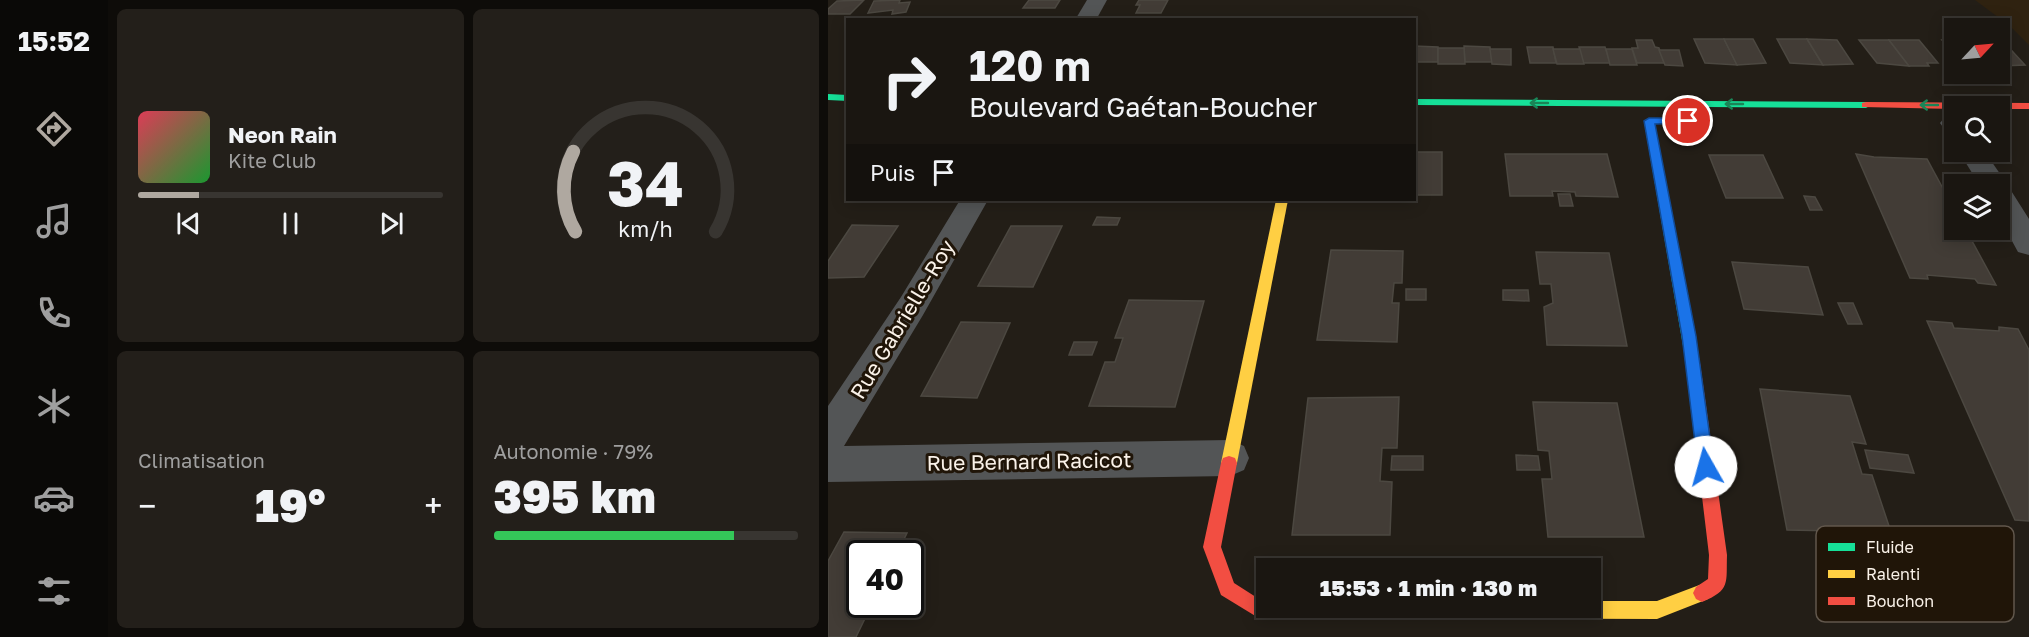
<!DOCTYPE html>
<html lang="fr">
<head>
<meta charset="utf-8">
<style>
  :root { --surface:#1a1611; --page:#231f1a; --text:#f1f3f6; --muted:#9f9f9f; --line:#383531; --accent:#afa8a0 }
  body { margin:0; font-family:"Golos Text",sans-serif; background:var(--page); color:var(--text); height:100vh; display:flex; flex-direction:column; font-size:22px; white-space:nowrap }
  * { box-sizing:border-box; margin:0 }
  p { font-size:20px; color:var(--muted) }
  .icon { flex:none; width:33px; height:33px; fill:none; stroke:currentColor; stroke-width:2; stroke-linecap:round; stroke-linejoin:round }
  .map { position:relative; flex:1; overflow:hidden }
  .side { display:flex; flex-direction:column; gap:9px; padding:9px; background:#0e0c09; width:720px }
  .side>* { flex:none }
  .banner { position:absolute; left:18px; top:18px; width:570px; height:183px; border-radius:0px; box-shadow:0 3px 15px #0003,0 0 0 2px var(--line); background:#1a1611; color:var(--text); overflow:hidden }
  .needle { width:39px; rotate:64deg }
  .tools { position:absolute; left:1116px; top:18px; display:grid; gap:12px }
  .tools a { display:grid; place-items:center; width:66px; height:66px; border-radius:0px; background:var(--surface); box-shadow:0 3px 15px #0003,0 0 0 2px var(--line); font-size:30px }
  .speed { position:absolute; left:18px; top:540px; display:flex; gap:12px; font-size:30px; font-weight:700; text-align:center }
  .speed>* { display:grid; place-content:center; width:78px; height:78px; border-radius:50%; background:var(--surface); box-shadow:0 3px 15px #0003,0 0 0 2px var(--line); line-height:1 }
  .speed .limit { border:3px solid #111; border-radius:9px; background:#fff; color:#111 }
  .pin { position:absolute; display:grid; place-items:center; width:51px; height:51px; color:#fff; margin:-26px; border:3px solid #fff; border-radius:50%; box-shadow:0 2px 6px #0007 }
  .me { position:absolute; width:66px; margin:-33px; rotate:353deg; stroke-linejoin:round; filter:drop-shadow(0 0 4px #0008) }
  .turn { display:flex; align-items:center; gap:21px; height:126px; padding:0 24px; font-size:27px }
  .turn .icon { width:78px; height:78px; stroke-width:2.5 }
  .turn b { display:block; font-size:42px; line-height:51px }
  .then { display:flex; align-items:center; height:57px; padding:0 24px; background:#0003; gap:12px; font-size:22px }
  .big { font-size:45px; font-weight:800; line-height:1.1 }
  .side .tile { flex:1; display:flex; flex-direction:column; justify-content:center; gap:9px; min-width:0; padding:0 21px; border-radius:9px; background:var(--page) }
  .side .dial { align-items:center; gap:0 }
  .dial svg { height:156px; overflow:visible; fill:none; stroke:var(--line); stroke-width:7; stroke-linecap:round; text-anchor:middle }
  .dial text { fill:var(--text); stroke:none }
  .song { display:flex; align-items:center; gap:18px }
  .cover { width:72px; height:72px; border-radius:9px; background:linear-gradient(135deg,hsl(350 70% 55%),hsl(130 70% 35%)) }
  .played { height:6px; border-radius:3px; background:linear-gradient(90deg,var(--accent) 20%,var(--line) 20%) }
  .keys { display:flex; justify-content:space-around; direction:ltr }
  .heat { display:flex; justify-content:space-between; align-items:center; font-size:33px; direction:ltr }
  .charge { height:9px; border-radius:4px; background:linear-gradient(90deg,#34c759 79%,var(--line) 0) }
  .side .tiles { flex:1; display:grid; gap:9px; grid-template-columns:repeat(2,1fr) }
  .trip { position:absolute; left:428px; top:558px; width:345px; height:60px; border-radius:0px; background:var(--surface); box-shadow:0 3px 15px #0003,0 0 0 2px var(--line); font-weight:800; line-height:60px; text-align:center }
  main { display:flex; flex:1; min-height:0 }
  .tabs { display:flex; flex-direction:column; width:108px; justify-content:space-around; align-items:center; background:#0a0907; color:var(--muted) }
  .tabs .icon { width:42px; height:42px }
  .tabs .active { color:var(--accent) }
  .tabs b { font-size:27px; color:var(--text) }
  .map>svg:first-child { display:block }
  .built { fill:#2f2210 }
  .building { fill:#423c36; stroke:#4c4841; stroke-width:1.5 }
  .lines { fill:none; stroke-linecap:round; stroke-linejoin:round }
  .street { fill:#535556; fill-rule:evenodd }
  .fast { fill:#16e098; fill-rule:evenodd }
  .slow { fill:#ffcf43; fill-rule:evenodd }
  .jam { fill:#f24e42; fill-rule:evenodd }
  .oneway { stroke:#1a8557 }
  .route { fill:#1a73e8; stroke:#114b97; stroke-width:1.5 }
  .labels { text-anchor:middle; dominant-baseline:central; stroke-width:6; stroke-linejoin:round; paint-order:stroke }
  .street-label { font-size:21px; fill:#faf2e9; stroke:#201508 }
  .key { fill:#201508; stroke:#61574c; stroke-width:1.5 }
  .key-label { font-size:16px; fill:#faf2e9 }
</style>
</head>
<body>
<main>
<nav class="tabs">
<b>15:52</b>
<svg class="icon active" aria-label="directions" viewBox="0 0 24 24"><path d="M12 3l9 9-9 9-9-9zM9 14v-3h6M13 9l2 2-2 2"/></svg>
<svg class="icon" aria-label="music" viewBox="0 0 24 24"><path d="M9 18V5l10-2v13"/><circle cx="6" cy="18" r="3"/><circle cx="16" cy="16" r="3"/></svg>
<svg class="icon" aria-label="phone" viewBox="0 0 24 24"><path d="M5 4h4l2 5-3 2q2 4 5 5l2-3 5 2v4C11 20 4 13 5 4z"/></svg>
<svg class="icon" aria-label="climate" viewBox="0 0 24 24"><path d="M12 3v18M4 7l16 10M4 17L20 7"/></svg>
<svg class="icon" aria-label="car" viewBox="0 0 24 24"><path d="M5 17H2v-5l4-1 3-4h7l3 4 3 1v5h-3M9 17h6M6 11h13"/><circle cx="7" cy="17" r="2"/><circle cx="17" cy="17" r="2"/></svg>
<svg class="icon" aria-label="filters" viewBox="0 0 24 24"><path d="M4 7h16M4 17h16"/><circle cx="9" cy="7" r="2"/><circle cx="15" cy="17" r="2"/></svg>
</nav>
<section class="side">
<div class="tiles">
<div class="tile">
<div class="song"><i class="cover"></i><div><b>Neon Rain</b><p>Kite Club</p></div></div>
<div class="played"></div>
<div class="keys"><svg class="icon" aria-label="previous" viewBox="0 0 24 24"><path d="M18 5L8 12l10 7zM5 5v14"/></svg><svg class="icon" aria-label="pause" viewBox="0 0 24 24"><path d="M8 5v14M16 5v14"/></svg><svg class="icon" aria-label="next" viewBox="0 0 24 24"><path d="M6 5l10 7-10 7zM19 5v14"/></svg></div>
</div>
<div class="tile dial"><svg viewBox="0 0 100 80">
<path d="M14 69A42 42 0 1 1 86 69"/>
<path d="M14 69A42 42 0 0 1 13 28" stroke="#afa8a0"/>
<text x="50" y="56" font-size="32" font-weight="700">34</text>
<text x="50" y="72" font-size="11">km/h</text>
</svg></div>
<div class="tile"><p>Climatisation</p>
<div class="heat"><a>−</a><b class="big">19°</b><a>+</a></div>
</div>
<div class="tile"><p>Autonomie · 79%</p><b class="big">395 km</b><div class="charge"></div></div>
</div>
</section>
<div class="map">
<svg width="1201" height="637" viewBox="0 0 1201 637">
  <rect width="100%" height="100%" fill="#231e17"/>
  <!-- built -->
  <polygon class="built" points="1147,0 1201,0 1201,45 1182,26"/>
  <!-- building -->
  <g class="building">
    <polygon points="36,0 22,14 0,14 0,9 9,1"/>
    <polygon points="72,0 71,3 82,2 78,12 64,14 65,10 40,13 46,1"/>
    <polygon points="201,0 232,0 227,8 195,8"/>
    <polygon points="311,0 340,0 333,13 308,13 312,5 308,5"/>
    <polygon points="866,39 896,39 909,65 877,63"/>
    <polygon points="896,39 925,39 938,63 909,65"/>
    <polygon points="949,39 979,39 995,65 962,63"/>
    <polygon points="979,39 1009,40 1025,64 995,65"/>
    <polygon points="808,40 824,40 827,47 831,48 836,63 809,63 804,48 810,48"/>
    <polygon points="1031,40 1061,40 1081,66 1049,63"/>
    <polygon points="1061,40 1091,40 1110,63 1099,63 1101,66 1081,66"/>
    <polygon points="1114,40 1126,40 1126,54"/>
    <polygon points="1172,40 1174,40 1197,65 1172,66"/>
    <polygon points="586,46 610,47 610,62 586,62"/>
    <polygon points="636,46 662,47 664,62 637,62"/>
    <polygon points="699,47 725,47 728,63 702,63"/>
    <polygon points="751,47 777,47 782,63 755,63"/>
    <polygon points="610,48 636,48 637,64 610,64"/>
    <polygon points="662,49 683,49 683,65 664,64"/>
    <polygon points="725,49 752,49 756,64 729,64"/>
    <polygon points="778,49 804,49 809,65 782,65"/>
    <polygon points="831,50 851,50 855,66 837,65"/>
    <rect x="586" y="152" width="28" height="43"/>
    <polygon points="677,154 779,154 790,197 748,196 747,192 724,191 725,196 682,196"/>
    <polygon points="1028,154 1046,157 1099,159 1126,209 1126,230 1138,230 1168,285 1150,283 1147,279 1099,275 1100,279 1082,278"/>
    <polygon points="881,155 935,155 955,198 898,198"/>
    <polygon points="730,194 742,194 745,206 732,206"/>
    <polygon points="976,196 987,197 994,210 982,210"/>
    <polygon points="269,217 292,218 289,225 265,225"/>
    <polygon points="24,225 70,226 36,277 0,278 0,261"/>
    <polygon points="183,226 234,226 205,287 150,286"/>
    <polygon points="503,250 575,251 574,283 566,283 564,303 571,303 569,342 489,340"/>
    <polygon points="708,252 781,253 799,346 719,345 716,307 725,303 723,284 712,284"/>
    <polygon points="904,262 980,267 995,315 916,309"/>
    <rect x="578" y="289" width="20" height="11"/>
    <polygon points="675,290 700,290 701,301 675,300"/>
    <polygon points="301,300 376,301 347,407 261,406 277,362 287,362 295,338 287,338"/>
    <polygon points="1010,303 1025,303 1034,324 1020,324"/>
    <polygon points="1099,321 1124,323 1126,328 1171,331 1171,327 1190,329 1201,350 1201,521 1187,520"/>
    <polygon points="133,322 182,323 149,398 93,396"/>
    <polygon points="246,342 269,342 264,355 241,355"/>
    <polygon points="932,389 1022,396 1038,444 1024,442 1034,474 1044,475 1063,532 959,530"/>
    <polygon points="571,397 569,448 554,448 552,481 564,482 562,535 464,535 480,398"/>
    <polygon points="705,402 789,403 816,537 720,537 714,479 724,479 721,451 710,450"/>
    <polygon points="1037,450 1080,455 1086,473 1042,468"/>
    <polygon points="688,455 710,456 712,470 689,470"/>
    <polygon points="564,456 595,456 595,470 563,470"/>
    <polygon points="16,532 79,533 69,554 32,554 32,604 44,604 28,637 0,637 0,561"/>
  </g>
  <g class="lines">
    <!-- street -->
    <g class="street">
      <polygon points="259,0 279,0 268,20 247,20"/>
      <polygon points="1126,116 1126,132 1117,130 1112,123 1116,118"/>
      <polygon points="1131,152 1157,152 1179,184 1177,188 1182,189 1201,219 1201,255 1190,252 1172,219 1172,184 1151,184"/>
      <polygon points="132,200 160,200 95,315 16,446 402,440 416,446 421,458 416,470 402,476 0,482 0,406 73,297"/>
    </g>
    <!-- fast -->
    <g class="fast">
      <polygon points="0,94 20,95 20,101 0,100"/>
      <polygon points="586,99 1038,102 1043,105 1038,108 586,105"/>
      <polygon points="821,118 826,121 872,363 870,367 865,369 860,367 858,363 816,121"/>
    </g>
    <!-- slow -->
    <g class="slow">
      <polygon points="448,200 460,200 409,463 407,468 401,470 395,468 393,463"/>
      <polygon points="874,584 880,587 883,593 880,599 829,619 560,618 554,615 551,609 762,608 762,601 829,601"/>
    </g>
    <!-- jam -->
    <g class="jam">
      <polygon points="1038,102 1201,103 1201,109 1172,109 1172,106 1126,106 1126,109 1034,107 1034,103"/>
      <path d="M 865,357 L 870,359 L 872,363 L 899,555 C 898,583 903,590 874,602 L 868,599 L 865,593 L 868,587 L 880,579 L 881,555 L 858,363 L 860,359 Z"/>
      <polygon points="401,456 407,458 409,463 393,547 406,583 431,599 438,599 438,608 568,608 566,615 560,618 429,617 393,595 375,547 393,463 395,458"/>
    </g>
  </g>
  <!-- one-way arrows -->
  <defs><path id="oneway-shaft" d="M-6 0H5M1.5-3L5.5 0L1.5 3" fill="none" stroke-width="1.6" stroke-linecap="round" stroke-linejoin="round" transform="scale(1.5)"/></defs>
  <g class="oneway">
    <use href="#oneway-shaft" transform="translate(711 103) rotate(-180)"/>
    <use href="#oneway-shaft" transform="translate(906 104) rotate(-180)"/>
    <use href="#oneway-shaft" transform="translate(1101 105) rotate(-180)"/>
  </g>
  <!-- route -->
  <polygon class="route" points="860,118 864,119 864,123 827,124 868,336 886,467 884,472 878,474 873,472 870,467 854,336 816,121 821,118"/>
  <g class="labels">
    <!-- street labels -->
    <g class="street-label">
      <text transform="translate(74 319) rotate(-59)">Rue Gabrielle-Roy</text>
      <text transform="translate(201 461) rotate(-1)">Rue Bernard Racicot</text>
    </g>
  </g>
  <!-- legend -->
  <rect x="988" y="526" width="198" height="96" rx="9" class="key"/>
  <rect x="1000" y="543" width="27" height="8" fill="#16e098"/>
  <rect x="1000" y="570" width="27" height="8" fill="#ffcf43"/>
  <rect x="1000" y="597" width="27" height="8" fill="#f24e42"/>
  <g class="key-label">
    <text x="1038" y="553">Fluide</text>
    <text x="1038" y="580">Ralenti</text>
    <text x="1038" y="607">Bouchon</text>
  </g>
</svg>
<div class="tools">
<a><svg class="needle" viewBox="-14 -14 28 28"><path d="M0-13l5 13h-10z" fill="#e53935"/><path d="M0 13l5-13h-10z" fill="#9f9f9f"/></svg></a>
<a><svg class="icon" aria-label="search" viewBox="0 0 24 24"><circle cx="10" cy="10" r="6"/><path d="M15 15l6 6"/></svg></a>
<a><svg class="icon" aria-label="layers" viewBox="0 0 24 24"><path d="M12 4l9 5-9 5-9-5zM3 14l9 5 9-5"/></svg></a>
</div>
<div class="speed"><div class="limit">40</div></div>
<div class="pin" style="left:860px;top:121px;background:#d93025"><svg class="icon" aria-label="arrive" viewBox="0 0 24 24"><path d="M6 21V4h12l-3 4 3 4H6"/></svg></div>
<svg class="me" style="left:878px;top:467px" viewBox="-20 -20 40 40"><circle r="19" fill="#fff"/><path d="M0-13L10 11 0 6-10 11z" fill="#1a73e8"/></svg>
<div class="trip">15:53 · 1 min · 130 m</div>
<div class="banner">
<div class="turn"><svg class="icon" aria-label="right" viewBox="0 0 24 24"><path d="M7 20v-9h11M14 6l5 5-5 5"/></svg><div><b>120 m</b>Boulevard Gaétan-Boucher</div></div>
<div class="then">Puis<svg class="icon" aria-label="arrive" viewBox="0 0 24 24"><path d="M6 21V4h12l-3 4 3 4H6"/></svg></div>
</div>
</div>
</main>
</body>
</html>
